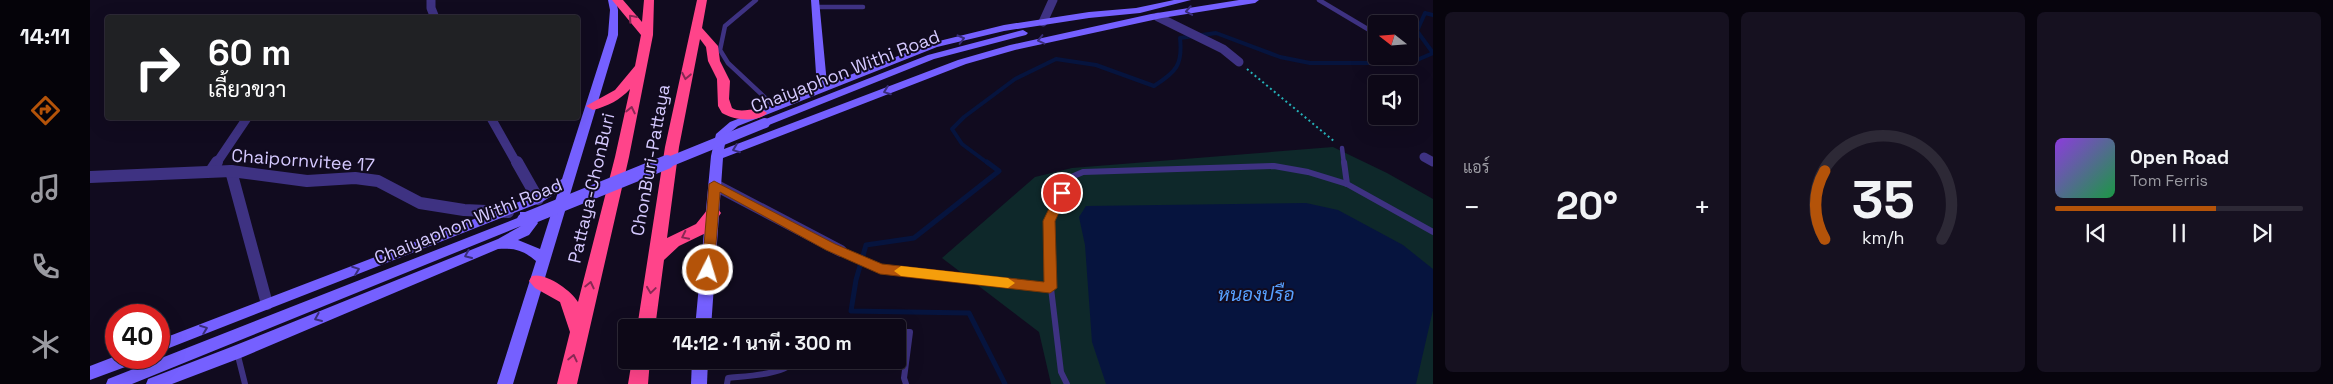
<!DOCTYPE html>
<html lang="th">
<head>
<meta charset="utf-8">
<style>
  :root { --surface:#0d0817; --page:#161120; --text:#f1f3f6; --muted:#9a9aa1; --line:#2d2936; --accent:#b45309 }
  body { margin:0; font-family:"Space Grotesk",Sarabun,sans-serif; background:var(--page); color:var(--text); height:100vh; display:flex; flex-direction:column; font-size:19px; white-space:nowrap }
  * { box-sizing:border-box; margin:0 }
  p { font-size:16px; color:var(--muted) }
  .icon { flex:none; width:28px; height:28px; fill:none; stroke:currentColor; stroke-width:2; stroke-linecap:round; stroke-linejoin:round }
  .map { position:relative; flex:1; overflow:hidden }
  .details { display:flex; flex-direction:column; gap:12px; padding:12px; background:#07040d; width:900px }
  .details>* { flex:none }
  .guide { position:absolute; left:15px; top:15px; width:475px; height:105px; border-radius:5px; box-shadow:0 5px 20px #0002,0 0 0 1px var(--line); background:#202124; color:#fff; overflow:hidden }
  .needle { width:32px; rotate:287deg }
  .controls { position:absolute; left:1278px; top:15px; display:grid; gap:10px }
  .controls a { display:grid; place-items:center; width:50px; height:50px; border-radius:5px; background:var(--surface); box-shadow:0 5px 20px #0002,0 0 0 1px var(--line); font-size:25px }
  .speed { position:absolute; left:15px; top:304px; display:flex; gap:10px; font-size:25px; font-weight:700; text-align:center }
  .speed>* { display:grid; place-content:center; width:65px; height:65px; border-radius:50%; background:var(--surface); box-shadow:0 5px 20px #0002,0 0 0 1px var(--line); line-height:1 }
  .speed .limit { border:8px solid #d22; background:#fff; color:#111 }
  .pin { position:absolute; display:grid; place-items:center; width:42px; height:42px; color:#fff; margin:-21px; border:2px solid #fff; border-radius:50%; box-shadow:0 1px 5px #0007 }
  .me { position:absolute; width:55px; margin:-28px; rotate:5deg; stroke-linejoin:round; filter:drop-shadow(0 0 4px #0008) }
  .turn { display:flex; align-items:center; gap:18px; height:105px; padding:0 20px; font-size:22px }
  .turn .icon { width:65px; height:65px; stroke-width:2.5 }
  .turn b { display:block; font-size:35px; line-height:42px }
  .big { font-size:38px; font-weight:700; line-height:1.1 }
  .details .widget { flex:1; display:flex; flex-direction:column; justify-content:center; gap:8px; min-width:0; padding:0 18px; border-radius:8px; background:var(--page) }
  .details .dial { align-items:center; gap:0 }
  .dial svg { height:130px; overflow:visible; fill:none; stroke:var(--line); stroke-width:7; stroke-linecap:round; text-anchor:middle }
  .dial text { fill:var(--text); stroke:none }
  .song { display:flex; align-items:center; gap:15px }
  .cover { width:60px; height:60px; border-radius:8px; background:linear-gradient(135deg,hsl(270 70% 55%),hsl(140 70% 35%)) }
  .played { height:5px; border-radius:2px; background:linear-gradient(90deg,var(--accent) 65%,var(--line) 65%) }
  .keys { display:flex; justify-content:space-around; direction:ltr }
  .heat { display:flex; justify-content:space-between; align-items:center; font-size:28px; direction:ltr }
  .details .tiles { flex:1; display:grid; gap:12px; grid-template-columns:repeat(3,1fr) }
  .trip { position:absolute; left:528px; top:319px; width:288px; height:50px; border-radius:5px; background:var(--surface); box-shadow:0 5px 20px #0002,0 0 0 1px var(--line); font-weight:700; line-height:50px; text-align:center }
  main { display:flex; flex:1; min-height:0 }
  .tabs { display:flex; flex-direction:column; width:90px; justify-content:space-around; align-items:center; background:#050309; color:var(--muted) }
  .tabs .icon { width:35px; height:35px }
  .tabs .active { color:var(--accent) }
  .tabs b { font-size:22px; color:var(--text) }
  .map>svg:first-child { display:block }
  .green { fill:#0e282a }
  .water { fill:#06143e }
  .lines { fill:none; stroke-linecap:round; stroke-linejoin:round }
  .stream-far1 { stroke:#06143e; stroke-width:4 }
  .stream { stroke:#06143e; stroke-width:5 }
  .path { stroke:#25b1b8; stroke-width:2; stroke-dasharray:2 3; stroke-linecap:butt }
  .lane-far1 { stroke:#3e3282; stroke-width:4.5 }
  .lane { stroke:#3e3282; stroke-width:6 }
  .street-far1 { stroke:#3e3282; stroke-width:9 }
  .street { stroke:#3e3282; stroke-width:12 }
  .secondary { fill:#7560ff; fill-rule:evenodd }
  .highway { fill:#ff448a; fill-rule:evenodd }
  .secondary-bridge-far1 { stroke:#7560ff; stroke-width:10 }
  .secondary-bridge { stroke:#7560ff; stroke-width:14 }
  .oneway { stroke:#392d79 }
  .oneway2 { stroke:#882854 }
  .route { fill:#b45309; stroke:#753606 }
  .slow { fill:#f59e0b }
  .labels { text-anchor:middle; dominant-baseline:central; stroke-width:4; stroke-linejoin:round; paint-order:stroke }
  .street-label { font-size:18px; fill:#d5c9ff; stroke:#110b1f }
  .water-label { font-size:19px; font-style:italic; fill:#57a0ff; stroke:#110b1f }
</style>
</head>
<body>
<main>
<nav class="tabs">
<b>14:11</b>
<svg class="icon active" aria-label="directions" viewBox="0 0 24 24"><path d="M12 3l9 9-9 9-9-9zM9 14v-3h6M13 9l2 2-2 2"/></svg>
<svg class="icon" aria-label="music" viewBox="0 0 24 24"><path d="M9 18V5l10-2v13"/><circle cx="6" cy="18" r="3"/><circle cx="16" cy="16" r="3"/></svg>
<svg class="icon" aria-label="phone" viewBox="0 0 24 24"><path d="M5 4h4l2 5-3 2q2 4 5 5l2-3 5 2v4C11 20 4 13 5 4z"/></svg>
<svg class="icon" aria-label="climate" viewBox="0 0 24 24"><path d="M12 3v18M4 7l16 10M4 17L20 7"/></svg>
</nav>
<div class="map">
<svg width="1343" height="384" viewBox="0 0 1343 384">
  <rect width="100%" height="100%" fill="#110b1f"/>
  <!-- green -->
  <polygon class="green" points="1243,147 1297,173 1343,199 1343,384 961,384 949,332 852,258 945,177 982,168"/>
  <!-- water -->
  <polygon class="water" points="1216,203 1248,210 1313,245 1343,269 1343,310 1326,384 1016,384 1002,342 995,245 989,217 996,206"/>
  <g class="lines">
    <!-- stream-far1 -->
    <path class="stream-far1" d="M 899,164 L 872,144 L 862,129 L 874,117 L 925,79 L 966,59 L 1006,65 L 1064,86 C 1086,72 1093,65 1090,38 L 1126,33 L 1190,57 L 1220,63 L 1320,63 L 1343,53 L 1327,31 L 1335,13 L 1343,15"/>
    <!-- stream -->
    <polyline class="stream" points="897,162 909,171 824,238 776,245 766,280 761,311 879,313 915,384"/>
    <!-- path -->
    <polyline class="path" points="1157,69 1245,142"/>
    <!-- lane-far1 -->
    <g class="lane-far1">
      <polyline points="666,0 635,26 630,50 638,63 685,107"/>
      <polyline points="1229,0 1286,34"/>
      <polyline points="726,7 773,7"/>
      <polyline points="1252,148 1254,164"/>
    </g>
    <!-- lane -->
    <g class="lane">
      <polyline points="1254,162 1257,184"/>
      <polyline points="751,251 790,269 961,288"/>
      <polyline points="806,332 820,332 814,378 816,384"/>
      <polyline points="147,352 155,384"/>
      <path d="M 637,384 L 638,378 C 655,376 696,375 705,360"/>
      <polyline points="977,384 971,372 961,288 959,221 979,178 993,172 1184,166 1218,172 1257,184 1343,232"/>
    </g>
    <!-- street-far1 -->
    <g class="street-far1">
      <polyline points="341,0 341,8 345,18"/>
      <polyline points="1068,17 1133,49 1149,62"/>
      <polyline points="953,22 963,0"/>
      <polyline points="401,118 427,164"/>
      <polyline points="1334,157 1343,162"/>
      <polyline points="126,164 157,118"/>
    </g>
    <!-- street -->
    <g class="street">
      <polyline points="427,162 448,199"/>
      <polyline points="121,171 127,162"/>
      <polyline points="141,171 177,304"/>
      <polyline points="0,177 141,171 217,181 265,178 288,181 330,203 374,210 418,212"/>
      <polyline points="625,185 751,251"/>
    </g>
    <!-- secondary -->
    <g class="secondary">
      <path d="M 518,0 L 526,0 L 528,10 L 528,35 L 423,384 L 407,384 L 446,261 C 433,250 424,248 408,249 L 153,357 L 82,384 L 56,384 L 58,379 L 141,347 L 408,239 L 431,226 L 42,384 L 16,384 L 18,379 L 430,217 L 430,212 L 440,212 L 448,223 L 439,235 L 428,240 L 450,249 L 468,192 L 452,202 L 69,352 L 69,340 L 444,196 L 472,179 L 518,35 L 520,10 Z"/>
      <polygon points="721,0 729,0 737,84 841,43 914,25 999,12 1046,8 1084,0 1101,0 1050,13 999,18 914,31 847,47 648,126 637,135 634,149 868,60 920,45 1061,14 1149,0 1169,0 1165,3 1072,18 925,50 876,64 633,158 621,328 605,328 621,156 626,134 640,122 727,88"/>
      <polygon points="933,30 938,33 936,35 844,59 679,125 671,125 669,123 671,121 838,55"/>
      <polygon points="26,356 48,358 46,363 0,380 0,366"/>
      <polygon points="602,360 618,360 617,384 601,384"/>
    </g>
    <!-- highway -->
    <g class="highway">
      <path d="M 522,0 L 533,0 L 552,22 L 554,0 L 564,0 L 563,35 L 539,157 L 487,384 L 467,384 L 480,332 L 470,302 L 445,288 L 439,281 L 442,276 C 455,272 481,290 488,302 L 525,157 L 540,89 C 530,100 518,106 503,110 L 496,106 L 525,90 L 545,66 L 551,35 Z"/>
      <path d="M 607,0 L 617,0 L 612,28 L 628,46 L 630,61 L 640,81 L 639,99 L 642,108 C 653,115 668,104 677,113 C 668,123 643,120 632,113 L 628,106 L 627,79 L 618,61 L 616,47 L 610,39 L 589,147 L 577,238 L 606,224 L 618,209 L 628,209 L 631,213 L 618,232 L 589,246 L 574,260 L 565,328 L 547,328 L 575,147 Z"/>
      <polygon points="542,360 560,360 558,384 538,384"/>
    </g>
    <!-- secondary-bridge-far1 -->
    <polyline class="secondary-bridge-far1" points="574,164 675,123"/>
    <!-- secondary-bridge -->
    <polyline class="secondary-bridge" points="434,220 577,162"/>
  </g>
  <!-- one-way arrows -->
  <defs><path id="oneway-chevron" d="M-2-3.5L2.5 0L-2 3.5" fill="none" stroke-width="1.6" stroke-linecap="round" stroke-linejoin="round" transform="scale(1.25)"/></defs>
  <g class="oneway">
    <use href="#oneway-chevron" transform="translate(1099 11) rotate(170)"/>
    <use href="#oneway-chevron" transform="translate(871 39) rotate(-14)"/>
    <use href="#oneway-chevron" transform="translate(951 40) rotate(167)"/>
    <use href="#oneway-chevron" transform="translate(797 91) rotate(159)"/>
    <use href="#oneway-chevron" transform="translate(646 149) rotate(159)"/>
    <use href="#oneway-chevron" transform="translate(378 255) rotate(157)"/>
    <use href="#oneway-chevron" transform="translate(266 270) rotate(-21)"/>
    <use href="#oneway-chevron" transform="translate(228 318) rotate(157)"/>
    <use href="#oneway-chevron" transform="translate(114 329) rotate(-21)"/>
  </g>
  <g class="oneway2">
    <use href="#oneway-chevron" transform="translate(542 18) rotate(-131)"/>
    <use href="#oneway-chevron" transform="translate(596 76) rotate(101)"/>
    <use href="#oneway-chevron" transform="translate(541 110) rotate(-78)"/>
    <use href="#oneway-chevron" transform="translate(595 236) rotate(154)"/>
    <use href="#oneway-chevron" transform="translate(500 285) rotate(-77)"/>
    <use href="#oneway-chevron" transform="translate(561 290) rotate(98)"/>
    <use href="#oneway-chevron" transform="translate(483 358) rotate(-77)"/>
  </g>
  <!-- route -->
  <polygon class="route" points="624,181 745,244 792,264 954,282 953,221 968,190 976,190 978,193 965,221 967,288 960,293 790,274 736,250 630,192 624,270 618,275 613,274 612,270 619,184"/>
  <!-- slow -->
  <polygon class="slow" points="811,266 918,278 925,283 918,288 811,276 804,271"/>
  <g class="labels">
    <!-- street labels -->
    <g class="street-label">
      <text transform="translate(755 71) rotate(-21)">Chaiyaphon Withi Road</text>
      <text transform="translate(213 160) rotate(4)">Chaipornvitee 17</text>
      <text transform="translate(560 160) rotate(-80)">ChonBuri-Pattaya</text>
      <text transform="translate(501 188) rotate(-77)">Pattaya-ChonBuri</text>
      <text transform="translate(378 221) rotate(-22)">Chaiyaphon Withi Road</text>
    </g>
    <!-- water labels -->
    <g class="water-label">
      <text x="1166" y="294">หนองปรือ</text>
    </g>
  </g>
</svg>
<div class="controls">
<a><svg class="needle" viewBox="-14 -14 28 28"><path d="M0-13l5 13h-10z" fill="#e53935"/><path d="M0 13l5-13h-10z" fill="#9a9aa1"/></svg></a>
<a><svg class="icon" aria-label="sound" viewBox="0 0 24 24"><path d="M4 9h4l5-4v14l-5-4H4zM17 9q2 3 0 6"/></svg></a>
</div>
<div class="speed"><div class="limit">40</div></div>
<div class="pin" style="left:972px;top:193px;background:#d93025"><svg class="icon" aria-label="arrive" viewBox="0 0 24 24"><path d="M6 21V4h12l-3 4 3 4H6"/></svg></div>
<svg class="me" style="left:618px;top:270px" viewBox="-20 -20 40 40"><circle r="17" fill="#b45309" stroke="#fff" stroke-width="3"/><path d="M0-11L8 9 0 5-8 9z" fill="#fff"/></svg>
<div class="trip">14:12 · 1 นาที · 300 m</div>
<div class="guide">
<div class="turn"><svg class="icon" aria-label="right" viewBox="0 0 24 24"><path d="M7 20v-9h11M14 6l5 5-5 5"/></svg><div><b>60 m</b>เลี้ยวขวา</div></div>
</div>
</div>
<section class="details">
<div class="tiles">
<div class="widget"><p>แอร์</p>
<div class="heat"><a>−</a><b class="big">20°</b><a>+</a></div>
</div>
<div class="widget dial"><svg viewBox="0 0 100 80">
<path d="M14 69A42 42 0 1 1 86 69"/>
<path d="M14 69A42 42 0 0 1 14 27" stroke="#b45309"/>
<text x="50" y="56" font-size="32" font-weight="700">35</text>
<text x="50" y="72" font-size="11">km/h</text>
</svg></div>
<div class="widget">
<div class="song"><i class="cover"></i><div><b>Open Road</b><p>Tom Ferris</p></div></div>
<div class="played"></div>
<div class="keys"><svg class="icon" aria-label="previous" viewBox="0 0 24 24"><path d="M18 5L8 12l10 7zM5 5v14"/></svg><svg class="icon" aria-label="pause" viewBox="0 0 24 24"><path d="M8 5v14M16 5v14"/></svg><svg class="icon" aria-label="next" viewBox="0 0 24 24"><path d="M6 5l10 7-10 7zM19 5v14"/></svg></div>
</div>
</div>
</section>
</main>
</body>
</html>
